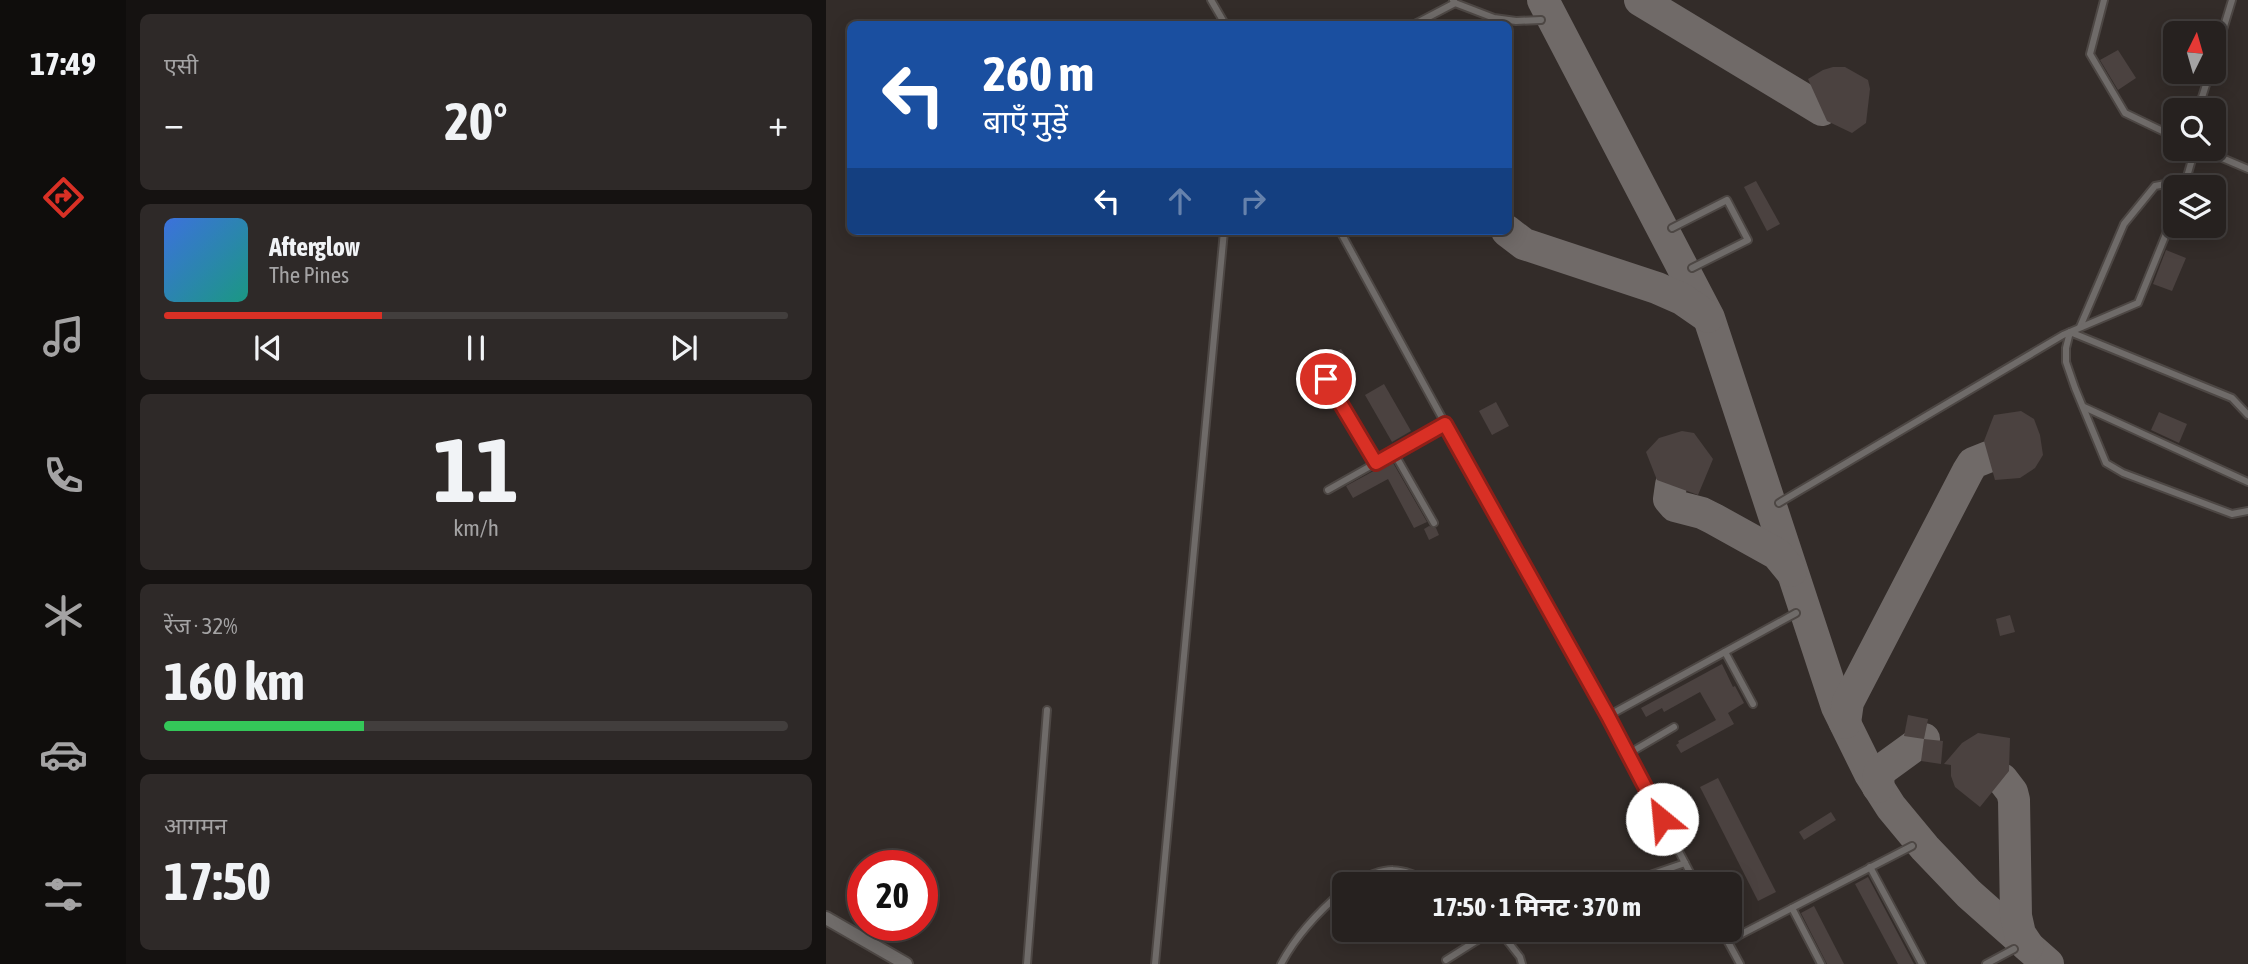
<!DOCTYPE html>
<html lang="hi">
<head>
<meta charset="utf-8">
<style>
  :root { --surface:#26211f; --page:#2e2928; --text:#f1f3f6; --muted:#a4a3a4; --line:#423e3d; --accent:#d93025 }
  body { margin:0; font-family:"Asap Condensed","Noto Sans Devanagari",sans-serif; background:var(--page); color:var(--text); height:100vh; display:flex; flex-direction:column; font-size:26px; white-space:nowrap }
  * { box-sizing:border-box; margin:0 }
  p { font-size:23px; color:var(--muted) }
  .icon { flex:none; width:38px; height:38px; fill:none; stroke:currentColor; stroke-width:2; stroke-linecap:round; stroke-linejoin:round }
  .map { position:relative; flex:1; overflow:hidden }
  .drawer { display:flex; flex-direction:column; gap:14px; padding:14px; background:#151211; width:700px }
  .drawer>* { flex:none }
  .guide { position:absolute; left:21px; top:21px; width:665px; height:214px; border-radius:10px; box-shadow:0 4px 18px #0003,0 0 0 2px var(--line); background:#1a4fa0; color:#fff; overflow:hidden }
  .needle { width:46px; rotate:5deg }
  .tools { position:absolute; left:1337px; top:21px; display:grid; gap:14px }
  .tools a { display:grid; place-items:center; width:63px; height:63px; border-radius:10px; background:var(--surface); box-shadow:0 4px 18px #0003,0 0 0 2px var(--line); font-size:35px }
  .speed { position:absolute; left:21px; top:850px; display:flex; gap:14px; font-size:35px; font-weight:700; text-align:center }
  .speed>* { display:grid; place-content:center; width:91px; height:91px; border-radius:50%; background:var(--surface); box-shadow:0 4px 18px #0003,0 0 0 2px var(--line); line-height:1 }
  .speed .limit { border:10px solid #d22; background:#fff; color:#111 }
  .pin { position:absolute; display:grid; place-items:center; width:60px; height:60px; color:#fff; margin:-30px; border:4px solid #fff; border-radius:50%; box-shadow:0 2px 7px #0007 }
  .me { position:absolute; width:77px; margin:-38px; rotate:332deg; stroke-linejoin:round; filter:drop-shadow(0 0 5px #0008) }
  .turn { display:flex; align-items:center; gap:24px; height:147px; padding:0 21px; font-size:32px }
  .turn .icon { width:91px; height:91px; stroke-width:2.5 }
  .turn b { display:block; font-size:49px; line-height:60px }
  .lanes { display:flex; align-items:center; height:66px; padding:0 21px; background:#0003; justify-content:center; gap:35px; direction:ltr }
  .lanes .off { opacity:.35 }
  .big { font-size:52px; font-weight:700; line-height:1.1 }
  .drawer .widget { flex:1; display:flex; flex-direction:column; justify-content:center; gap:10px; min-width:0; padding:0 24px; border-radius:10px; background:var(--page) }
  .drawer .dial { align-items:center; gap:0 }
  .dial b { font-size:91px; line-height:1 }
  .song { display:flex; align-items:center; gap:21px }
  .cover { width:84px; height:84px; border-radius:10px; background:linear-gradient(135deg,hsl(220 70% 55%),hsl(170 70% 35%)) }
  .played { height:7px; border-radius:4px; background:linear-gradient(90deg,var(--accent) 35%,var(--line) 35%) }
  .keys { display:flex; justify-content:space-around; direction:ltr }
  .heat { display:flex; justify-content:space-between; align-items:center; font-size:38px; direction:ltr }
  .charge { height:10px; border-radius:5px; background:linear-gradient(90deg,#34c759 32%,var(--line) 0) }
  .trip { position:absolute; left:506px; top:872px; width:410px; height:70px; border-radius:10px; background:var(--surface); box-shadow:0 4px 18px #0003,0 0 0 2px var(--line); font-weight:700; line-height:70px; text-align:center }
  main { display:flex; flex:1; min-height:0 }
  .dock { display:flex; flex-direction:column; width:126px; justify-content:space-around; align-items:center; background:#0f0d0c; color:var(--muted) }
  .dock .icon { width:49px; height:49px }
  .dock .on { color:var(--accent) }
  .dock b { font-size:32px; color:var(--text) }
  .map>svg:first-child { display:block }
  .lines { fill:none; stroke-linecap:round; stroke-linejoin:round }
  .taxiway { stroke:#706a68; stroke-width:32 }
  .building { fill:#4b4240 }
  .lane-casing { stroke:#4d4744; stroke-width:10 }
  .street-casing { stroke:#4d4744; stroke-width:16 }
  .lane { stroke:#6f6b69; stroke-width:6 }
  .street { stroke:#6f6b69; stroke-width:12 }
  .route-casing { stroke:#8d1f18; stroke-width:18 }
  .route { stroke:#d93025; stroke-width:12 }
</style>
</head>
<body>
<main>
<nav class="dock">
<b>17:49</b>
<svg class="icon on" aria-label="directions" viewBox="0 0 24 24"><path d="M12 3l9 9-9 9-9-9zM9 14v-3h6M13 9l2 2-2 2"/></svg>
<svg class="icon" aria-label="music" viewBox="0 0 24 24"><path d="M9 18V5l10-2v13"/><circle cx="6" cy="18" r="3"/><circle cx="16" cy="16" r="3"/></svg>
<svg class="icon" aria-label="phone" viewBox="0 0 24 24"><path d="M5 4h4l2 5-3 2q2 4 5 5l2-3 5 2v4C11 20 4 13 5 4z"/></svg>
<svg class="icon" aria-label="climate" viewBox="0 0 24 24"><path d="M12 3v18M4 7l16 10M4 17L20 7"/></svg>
<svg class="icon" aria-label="car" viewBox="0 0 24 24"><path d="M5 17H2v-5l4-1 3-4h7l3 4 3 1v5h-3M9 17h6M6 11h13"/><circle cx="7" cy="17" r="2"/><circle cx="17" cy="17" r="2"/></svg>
<svg class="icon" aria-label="filters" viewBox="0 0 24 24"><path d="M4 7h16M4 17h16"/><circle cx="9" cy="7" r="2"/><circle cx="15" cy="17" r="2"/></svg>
</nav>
<section class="drawer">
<div class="widget"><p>एसी</p>
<div class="heat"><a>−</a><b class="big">20°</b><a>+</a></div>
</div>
<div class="widget">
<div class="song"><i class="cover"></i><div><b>Afterglow</b><p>The Pines</p></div></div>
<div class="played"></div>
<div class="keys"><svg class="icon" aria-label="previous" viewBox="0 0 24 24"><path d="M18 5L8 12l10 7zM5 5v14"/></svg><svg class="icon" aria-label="pause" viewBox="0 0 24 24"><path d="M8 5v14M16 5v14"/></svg><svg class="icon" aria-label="next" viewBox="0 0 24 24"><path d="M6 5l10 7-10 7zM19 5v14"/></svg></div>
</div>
<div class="widget dial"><b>11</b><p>km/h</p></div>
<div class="widget"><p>रेंज · 32%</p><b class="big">160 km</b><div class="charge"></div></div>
<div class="widget"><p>आगमन</p><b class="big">17:50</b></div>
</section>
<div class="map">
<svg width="1422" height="964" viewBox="0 0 1422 964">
  <rect width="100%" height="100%" fill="#332c29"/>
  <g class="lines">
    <!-- taxiway -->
    <g class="taxiway">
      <polyline points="717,0 883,318 1011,707 1044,774 1065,807 1099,848 1143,894 1222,964"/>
      <polyline points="814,0 996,110"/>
      <polyline points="681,231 698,244 831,288 856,299 882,317"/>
      <polyline points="845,485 843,499 849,506 876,513 888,519 951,554 965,571"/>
      <polyline points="1019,723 1022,702 1142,471 1147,463 1162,457"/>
      <polyline points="1176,779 1186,792 1188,800 1190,916 1194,934 1202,946"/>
      <polyline points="1052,787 1053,773 1058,768 1098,739"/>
    </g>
  </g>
  <!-- building -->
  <g class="building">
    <polygon points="1292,50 1310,78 1292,90 1274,60"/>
    <polygon points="1007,67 1019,67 1042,80 1044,89 1040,123 1026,133 1001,121 982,79 997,70"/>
    <polygon points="930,181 954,224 941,231 918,187"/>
    <polygon points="1340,250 1360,258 1346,291 1327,284"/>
    <polygon points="515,349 522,360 510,367 504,355"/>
    <polygon points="558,384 585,431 566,442 539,395"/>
    <polygon points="670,402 683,426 666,435 653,411"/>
    <polygon points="1195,411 1208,419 1214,435 1217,455 1209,468 1194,478 1169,480 1158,441 1168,415"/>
    <polygon points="1333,412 1361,424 1353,443 1325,430"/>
    <polygon points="856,431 868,433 887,459 872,495 831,480 820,452 833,438"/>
    <polygon points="566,461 601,522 588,528 562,479 527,498 520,486"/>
    <polygon points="603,526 610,528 613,535 603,540 598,529"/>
    <polygon points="1184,615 1189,632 1174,636 1170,619"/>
    <polygon points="896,664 907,687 909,686 918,703 902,713 908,724 855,753 850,745 853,743 852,741 890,720 874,692 838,712 836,708 820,717 815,708"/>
    <polygon points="1082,715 1102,719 1098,739 1078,736"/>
    <polygon points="1152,733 1184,738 1183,771 1154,807 1129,787 1125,776 1125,765 1118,764 1136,743"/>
    <polygon points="1098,739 1117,741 1115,764 1095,761"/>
    <polygon points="892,778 950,892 932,901 874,787"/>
    <polygon points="1005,812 1010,820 978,840 973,832"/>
    <polygon points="1042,877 1088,964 1072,964 1029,884"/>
    <polygon points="988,906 1018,964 1001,964 975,913"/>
  </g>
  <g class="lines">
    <!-- lane casing -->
    <g class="lane-casing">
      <g id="lane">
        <polyline points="385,0 399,24"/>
        <polyline points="627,0 629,3 668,18 690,21 715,20"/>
        <polyline points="1278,0 1264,54 1299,113 1349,137"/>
        <polyline points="589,24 629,3"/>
        <polyline points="1388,59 1406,0"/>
        <polyline points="1372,110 1384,72"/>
        <polyline points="1375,149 1422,169"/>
        <polyline points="1358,187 1369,149"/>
        <polyline points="846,228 901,200 922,240 866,268"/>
        <polyline points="514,231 691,555 782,716 870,884"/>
        <polyline points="1254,327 1298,224 1329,186 1360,180"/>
        <polyline points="500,379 550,463"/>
        <polyline points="1258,407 1422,482"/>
        <polyline points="1422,415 1406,398 1244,332 1240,348 1240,362 1249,388 1280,463 1297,473 1406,514 1422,511"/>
        <polyline points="568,453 608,523"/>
        <polyline points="502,490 619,424"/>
        <polyline points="953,503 1237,335 1312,303 1349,212"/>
        <polyline points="899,652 927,704"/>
        <polyline points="782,716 970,613"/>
        <polyline points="802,754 848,727"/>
        <polyline points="1044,867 1096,964"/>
        <path d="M 527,884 C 559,865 575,866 608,884"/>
        <polyline points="798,884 859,863"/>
        <polyline points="966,908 995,964"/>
        <polyline points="672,929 694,957 696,964"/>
        <polyline points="895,929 914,964"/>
        <polyline points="902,941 1086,846"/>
        <polyline points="620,960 669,929"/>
        <polyline points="201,964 221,710"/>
        <polyline points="329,964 398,231"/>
        <path d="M 455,964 C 471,934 493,911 518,890"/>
        <polyline points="1160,964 1188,949"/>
      </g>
    </g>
    <!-- street casing -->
    <g class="street-casing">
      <polyline id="street" points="0,918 80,964"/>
    </g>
    <!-- lane -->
    <use href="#lane" class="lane"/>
    <!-- street -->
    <use href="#street" class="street"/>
  </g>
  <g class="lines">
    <!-- route casing -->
    <g class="route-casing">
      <polyline id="route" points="500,379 550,463 619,424 782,716 836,819"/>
    </g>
    <!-- route -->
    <use href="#route" class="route"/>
  </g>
</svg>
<div class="tools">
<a><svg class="needle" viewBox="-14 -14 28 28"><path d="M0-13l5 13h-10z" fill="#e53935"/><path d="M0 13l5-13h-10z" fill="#a4a3a4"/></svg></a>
<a><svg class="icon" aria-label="search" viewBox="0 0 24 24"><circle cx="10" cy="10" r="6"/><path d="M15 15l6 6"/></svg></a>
<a><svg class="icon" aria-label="layers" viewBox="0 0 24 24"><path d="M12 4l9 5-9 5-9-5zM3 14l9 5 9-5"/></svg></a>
</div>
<div class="speed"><div class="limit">20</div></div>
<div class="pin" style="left:500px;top:379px;background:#d93025"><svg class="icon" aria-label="arrive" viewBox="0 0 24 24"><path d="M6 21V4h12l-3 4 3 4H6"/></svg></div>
<svg class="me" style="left:836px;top:819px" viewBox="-20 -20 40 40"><circle r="19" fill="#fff"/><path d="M0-13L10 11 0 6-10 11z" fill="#d93025"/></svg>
<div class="trip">17:50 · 1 मिनट · 370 m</div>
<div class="guide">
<div class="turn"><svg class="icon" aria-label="left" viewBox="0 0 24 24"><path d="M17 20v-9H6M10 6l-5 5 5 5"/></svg><div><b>260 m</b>बाएँ मुड़ें</div></div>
<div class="lanes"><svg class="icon" aria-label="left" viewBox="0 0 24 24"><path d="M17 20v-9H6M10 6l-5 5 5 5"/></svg><svg class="icon off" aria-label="ahead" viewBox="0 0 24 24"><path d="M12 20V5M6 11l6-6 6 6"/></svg><svg class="icon off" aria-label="right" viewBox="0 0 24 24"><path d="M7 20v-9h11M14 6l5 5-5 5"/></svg></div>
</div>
</div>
</main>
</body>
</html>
